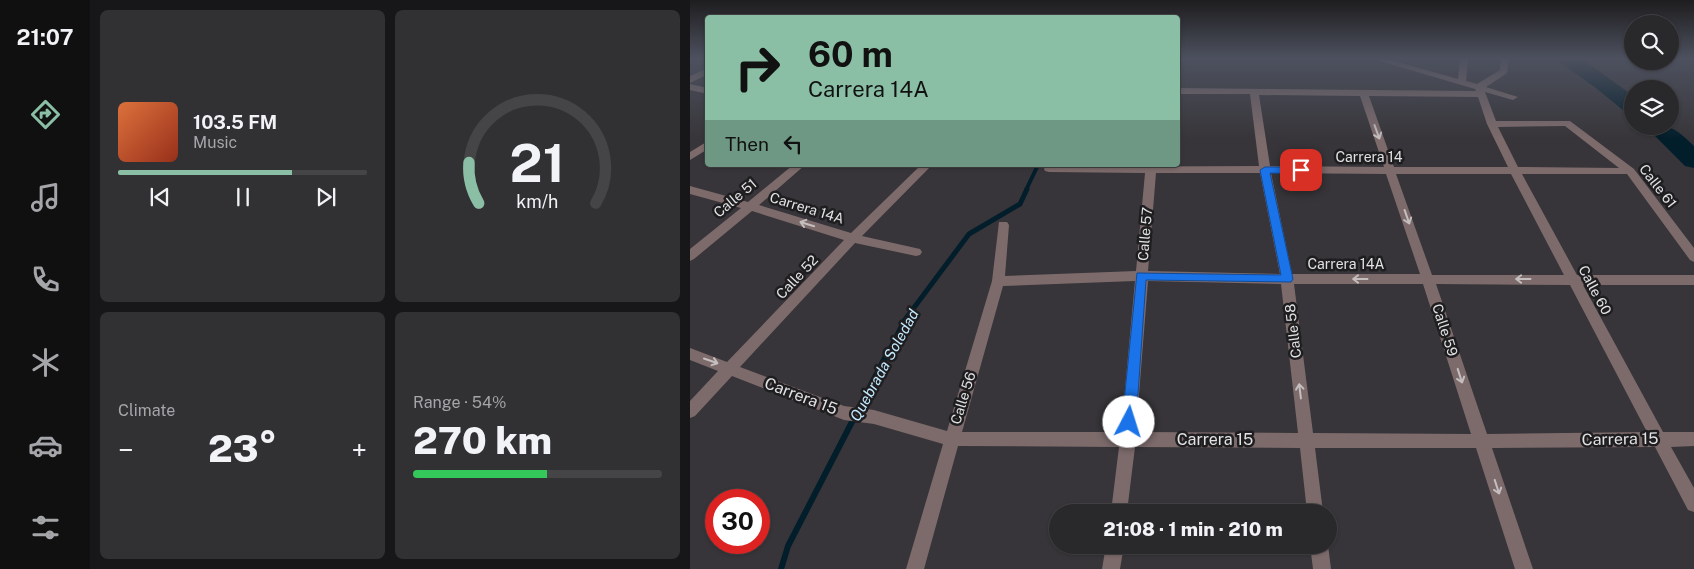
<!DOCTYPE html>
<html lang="en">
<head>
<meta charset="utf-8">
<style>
  :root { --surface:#29282b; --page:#313033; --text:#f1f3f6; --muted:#a5a6a9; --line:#454447; --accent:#8abfa5 }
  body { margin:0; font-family:"Public Sans",sans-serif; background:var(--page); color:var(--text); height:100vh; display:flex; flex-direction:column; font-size:19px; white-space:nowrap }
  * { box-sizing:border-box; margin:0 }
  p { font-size:16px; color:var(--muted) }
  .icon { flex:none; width:28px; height:28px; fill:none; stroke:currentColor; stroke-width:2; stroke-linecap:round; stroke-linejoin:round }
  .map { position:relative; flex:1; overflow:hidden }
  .sheet { display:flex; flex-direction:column; gap:10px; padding:10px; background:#171618; width:600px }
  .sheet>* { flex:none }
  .top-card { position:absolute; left:15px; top:15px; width:475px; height:152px; border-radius:5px; box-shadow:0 1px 4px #0004,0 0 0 1px var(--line); background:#8abfa5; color:#111; overflow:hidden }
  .tools { position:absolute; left:934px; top:15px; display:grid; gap:10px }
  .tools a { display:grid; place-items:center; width:55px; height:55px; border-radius:50%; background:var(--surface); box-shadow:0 1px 4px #0004,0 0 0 1px var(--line); font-size:25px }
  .speed { position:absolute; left:15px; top:489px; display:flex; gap:10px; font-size:25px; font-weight:700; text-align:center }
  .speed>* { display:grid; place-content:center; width:65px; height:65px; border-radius:50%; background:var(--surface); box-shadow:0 1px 4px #0004,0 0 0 1px var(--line); line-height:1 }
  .speed .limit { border:8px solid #d22; background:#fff; color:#111 }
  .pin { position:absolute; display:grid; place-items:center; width:42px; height:42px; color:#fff; margin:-21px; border-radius:10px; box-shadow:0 2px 8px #0006 }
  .me { position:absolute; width:55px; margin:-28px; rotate:5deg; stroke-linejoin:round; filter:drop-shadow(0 0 4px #0008) }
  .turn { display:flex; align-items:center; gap:18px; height:105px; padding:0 20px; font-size:22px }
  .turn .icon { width:65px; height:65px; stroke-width:2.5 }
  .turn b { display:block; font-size:35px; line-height:42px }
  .then { display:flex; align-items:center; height:48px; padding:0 20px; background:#0003; gap:10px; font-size:19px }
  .big { font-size:38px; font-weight:800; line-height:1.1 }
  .sheet .tile { flex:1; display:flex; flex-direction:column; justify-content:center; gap:8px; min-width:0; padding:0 18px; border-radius:8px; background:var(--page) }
  .sheet .dial { align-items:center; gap:0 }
  .dial svg { height:130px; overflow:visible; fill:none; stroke:var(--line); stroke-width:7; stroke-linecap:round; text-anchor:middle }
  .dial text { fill:var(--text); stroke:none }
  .song { display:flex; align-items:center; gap:15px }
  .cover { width:60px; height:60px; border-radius:8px; background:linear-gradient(135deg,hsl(20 70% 55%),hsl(10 70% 35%)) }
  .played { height:5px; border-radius:2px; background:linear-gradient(90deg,var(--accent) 70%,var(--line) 70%) }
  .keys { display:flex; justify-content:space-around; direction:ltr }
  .heat { display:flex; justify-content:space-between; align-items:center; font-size:28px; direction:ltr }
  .charge { height:8px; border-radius:4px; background:linear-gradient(90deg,#34c759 54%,var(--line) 0) }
  .sheet .tiles { flex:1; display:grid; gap:10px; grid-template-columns:repeat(2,1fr) }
  .trip { position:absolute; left:359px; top:504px; width:288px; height:50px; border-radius:25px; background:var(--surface); box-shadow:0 1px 4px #0004,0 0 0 1px var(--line); font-weight:800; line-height:50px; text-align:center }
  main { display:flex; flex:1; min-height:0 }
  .dock { display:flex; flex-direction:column; width:90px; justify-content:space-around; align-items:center; background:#101011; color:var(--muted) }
  .dock .icon { width:35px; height:35px }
  .dock .active { color:var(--accent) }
  .dock b { font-size:22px; color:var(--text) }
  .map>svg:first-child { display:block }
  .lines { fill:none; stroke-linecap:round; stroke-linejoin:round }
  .stream-far2 { stroke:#031e2b; stroke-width:4 }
  .stream-far1 { stroke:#031e2b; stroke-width:5 }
  .stream { stroke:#031e2b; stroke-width:6 }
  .river { fill:#031e2b; fill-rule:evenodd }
  .minor { fill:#7d6b6c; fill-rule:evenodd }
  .oneway { stroke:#c4bebf }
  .route { fill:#1a73e8; stroke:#114b97 }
  .labels { text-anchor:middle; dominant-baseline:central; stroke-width:5; stroke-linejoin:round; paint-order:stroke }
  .street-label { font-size:14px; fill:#e2e1e3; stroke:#1e1d1f }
  .water-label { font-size:15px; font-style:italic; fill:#c4eaff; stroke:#1e1d1f }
  .near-street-label { font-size:16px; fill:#e2e1e3; stroke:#1e1d1f }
</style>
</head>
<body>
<main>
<nav class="dock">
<b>21:07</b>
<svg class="icon active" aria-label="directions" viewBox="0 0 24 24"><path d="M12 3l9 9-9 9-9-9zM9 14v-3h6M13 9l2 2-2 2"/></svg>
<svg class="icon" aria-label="music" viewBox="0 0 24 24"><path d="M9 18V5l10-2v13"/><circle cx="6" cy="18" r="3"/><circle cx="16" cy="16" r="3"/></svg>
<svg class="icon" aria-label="phone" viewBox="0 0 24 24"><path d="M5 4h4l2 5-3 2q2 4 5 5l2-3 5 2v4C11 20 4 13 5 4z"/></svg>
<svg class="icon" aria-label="climate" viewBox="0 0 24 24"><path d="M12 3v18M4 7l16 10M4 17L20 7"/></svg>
<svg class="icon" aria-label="car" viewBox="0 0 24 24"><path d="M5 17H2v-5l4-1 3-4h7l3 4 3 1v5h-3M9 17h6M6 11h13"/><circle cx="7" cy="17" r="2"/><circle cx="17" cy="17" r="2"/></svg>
<svg class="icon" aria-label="filters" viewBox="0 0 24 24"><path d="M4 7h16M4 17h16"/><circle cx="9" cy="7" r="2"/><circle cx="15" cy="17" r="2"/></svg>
</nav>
<section class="sheet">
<div class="tiles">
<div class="tile">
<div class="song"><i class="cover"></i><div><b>103.5 FM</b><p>Music</p></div></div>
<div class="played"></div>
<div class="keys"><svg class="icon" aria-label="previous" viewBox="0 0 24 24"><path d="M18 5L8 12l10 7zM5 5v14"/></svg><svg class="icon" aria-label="pause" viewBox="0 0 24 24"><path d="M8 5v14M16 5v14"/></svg><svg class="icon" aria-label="next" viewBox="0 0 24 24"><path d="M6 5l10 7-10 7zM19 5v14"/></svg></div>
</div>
<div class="tile dial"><svg viewBox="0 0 100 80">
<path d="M14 69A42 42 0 1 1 86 69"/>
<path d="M14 69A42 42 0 0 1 8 44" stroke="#8abfa5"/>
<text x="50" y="56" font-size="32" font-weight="700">21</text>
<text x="50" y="72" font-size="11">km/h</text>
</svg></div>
<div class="tile"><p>Climate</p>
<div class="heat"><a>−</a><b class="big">23°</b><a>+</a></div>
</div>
<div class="tile"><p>Range · 54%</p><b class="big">270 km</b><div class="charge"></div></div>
</div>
</section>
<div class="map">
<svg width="1004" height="569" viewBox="0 0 1004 569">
  <rect width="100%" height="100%" fill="#373539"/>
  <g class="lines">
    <!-- stream-far2 -->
    <polyline class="stream-far2" points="336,190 348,165"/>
    <!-- stream-far1 -->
    <polyline class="stream-far1" points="196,357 214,321 279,234 330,204 337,189"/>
    <!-- stream -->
    <polyline class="stream" points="91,569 98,546 196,356"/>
    <!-- river -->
    <g class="river">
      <polygon points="868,59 892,59 942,95 942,113 934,111 906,88 871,63"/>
      <path d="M 955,126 C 982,126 983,126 1004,146 L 1004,168 L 995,166 Z"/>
    </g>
    <!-- minor -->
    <g class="minor">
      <path d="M 683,59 L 697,59 L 768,79 L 770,59 L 778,59 L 776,81 L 787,84 L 810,70 L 811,59 L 819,59 L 817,73 L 796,87 L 828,97 L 823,100 L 795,92 L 806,121 L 880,121 L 944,169 L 1004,248 L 1004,262 L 1000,260 L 937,174 L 832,174 L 887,275 L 1004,275 L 1004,285 L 893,285 L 973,432 L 1004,432 L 1004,446 L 981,447 L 1004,488 L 1004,512 L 998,510 L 965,447 L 802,448 L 843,569 L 825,569 L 786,448 L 625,448 L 633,512 L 617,512 L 610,448 L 445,447 L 437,512 L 421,512 L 429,447 L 268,446 L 234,569 L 216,569 L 253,444 L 184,424 L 154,420 L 42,376 L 5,416 L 0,418 L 0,401 L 28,371 L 0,360 L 0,348 L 37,362 L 154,240 L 62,211 L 4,259 L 0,261 L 0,249 L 51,208 L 0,194 L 0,186 L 58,202 L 103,165 L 115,165 L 69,205 L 161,233 L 231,165 L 242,165 L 172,236 L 230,249 L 232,252 L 230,255 L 226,256 L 165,243 L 50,367 L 154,406 L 184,410 L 257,431 L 302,281 L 309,222 L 317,222 L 319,225 L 315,276 L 446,271 L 455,173 L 359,172 L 355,171 L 354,169 L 355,167 L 569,166 L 560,94 L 488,94 L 488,88 L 786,91 L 785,89 ZM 569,95 L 670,96 L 694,167 L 580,166 ZM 679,96 L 788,97 L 797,124 L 818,167 L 704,167 ZM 875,126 L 929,168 L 828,167 L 808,127 ZM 466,173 L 570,173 L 590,274 L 458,271 ZM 581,173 L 696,174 L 730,274 L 602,274 ZM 706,174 L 821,174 L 874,275 L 742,275 ZM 445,281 L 431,432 L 272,432 L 313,286 ZM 458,281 L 591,284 L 608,433 L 446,432 ZM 604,284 L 733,284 L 781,434 L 623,433 ZM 746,284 L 880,285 L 957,432 L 797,434 Z"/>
      <polygon points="18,68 18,74 0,83 0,76"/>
      <polygon points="0,84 18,88 18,94 0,90"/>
      <polygon points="18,141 18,149 0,160 0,152"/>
      <polygon points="416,545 434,545 430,569 412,569"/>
      <polygon points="620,545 638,545 641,569 623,569"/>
    </g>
  </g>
  <!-- one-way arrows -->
  <defs><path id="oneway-shaft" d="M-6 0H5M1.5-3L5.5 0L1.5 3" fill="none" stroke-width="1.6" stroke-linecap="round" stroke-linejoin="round" transform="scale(1.25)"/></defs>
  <g class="oneway">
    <use href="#oneway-shaft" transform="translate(687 132) rotate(70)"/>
    <use href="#oneway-shaft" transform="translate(717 217) rotate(71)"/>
    <use href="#oneway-shaft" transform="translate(117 224) rotate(-163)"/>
    <use href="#oneway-shaft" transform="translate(670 279) rotate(-180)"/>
    <use href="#oneway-shaft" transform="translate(833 279) rotate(180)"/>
    <use href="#oneway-shaft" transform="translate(21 361) rotate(19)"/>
    <use href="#oneway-shaft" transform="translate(770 376) rotate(72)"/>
    <use href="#oneway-shaft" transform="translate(610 391) rotate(-97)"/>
    <use href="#oneway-shaft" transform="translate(807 487) rotate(72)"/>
  </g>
  <!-- sky -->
  <linearGradient id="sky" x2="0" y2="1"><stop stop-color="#1e1d1f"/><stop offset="0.42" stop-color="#4d515f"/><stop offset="1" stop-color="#4d515f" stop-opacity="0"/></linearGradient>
  <rect width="1004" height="139" fill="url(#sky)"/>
  <!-- route -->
  <polygon class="route" points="575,167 611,167 616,170 611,174 580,173 603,279 601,282 456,280 446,422 444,426 439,428 434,426 432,422 447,273 591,275 570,170"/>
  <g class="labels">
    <!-- street labels -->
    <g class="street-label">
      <text x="679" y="157">Carrera 14</text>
      <text transform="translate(968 186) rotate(52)">Calle 61</text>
      <text transform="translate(45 198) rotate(-40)">Calle 51</text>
      <text transform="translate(117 208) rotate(17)">Carrera 14A</text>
      <text transform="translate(455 234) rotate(-85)">Calle 57</text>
      <text x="656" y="264">Carrera 14A</text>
      <text transform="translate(107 277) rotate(-47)">Calle 52</text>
      <text transform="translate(905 290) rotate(62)">Calle 60</text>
      <text transform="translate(755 330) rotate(72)">Calle 59</text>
      <text transform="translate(603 331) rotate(-97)">Calle 58</text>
      <text transform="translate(273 398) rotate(-73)">Calle 56</text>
    </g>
    <!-- water labels -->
    <g class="water-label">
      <text transform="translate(194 365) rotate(-61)">Quebrada Soledad</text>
    </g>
    <!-- near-street labels -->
    <g class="near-street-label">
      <text transform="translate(111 396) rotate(21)">Carrera 15</text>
      <text x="525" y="439">Carrera 15</text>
      <text transform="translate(930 439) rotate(-1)">Carrera 15</text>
    </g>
  </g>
</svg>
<div class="tools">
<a><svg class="icon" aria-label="search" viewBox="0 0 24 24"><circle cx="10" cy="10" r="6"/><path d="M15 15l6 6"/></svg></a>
<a><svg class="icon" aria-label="layers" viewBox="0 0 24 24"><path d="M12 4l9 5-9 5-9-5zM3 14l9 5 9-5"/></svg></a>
</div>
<div class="speed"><div class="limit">30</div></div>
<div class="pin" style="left:611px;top:170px;background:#d93025"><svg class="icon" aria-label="arrive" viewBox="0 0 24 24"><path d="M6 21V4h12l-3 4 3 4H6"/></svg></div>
<svg class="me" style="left:439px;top:422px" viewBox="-20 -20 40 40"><circle r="19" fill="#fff"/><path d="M0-13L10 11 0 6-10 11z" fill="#1a73e8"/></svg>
<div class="trip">21:08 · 1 min · 210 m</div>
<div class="top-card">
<div class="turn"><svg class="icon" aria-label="right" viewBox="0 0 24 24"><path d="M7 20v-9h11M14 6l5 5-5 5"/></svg><div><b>60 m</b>Carrera 14A</div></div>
<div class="then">Then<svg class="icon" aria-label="left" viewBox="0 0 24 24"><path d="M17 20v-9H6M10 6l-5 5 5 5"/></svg></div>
</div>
</div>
</main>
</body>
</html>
